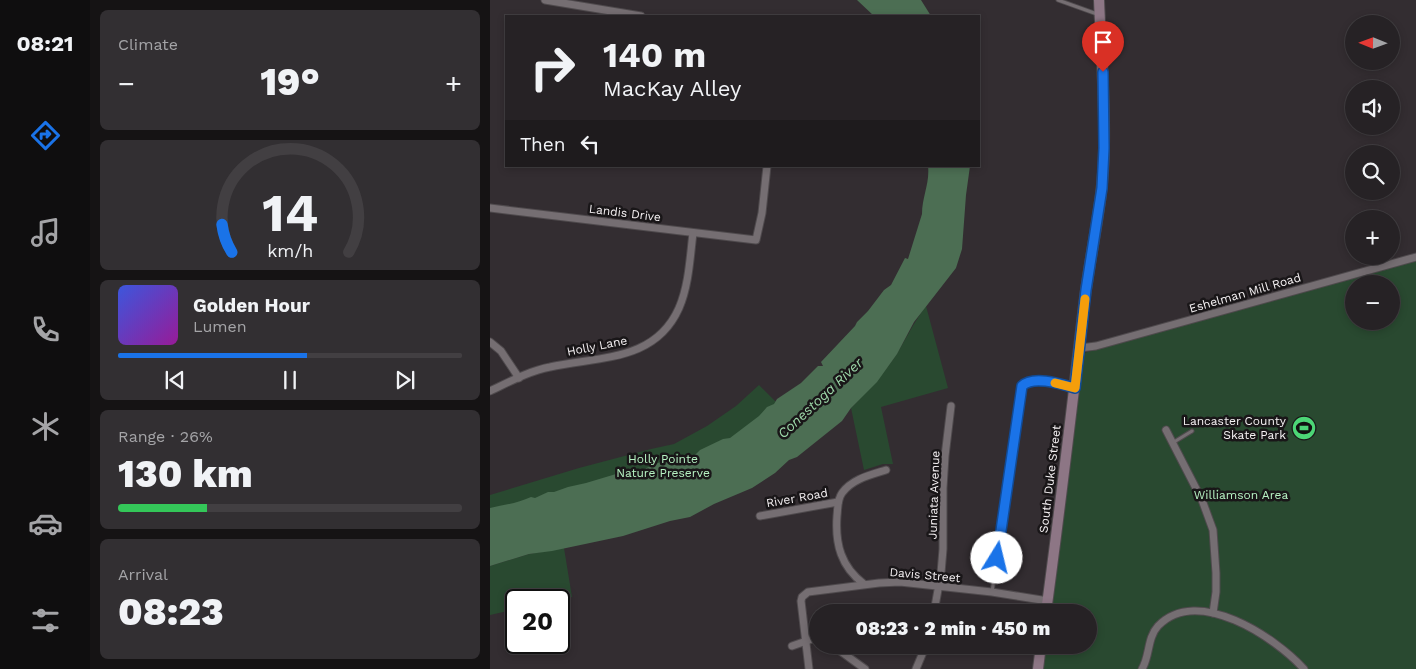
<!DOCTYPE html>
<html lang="en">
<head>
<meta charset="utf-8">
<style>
  :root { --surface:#262225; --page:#322f32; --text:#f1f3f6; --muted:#a4a4a7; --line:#423f42; --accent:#1a73e8 }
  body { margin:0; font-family:"Work Sans",sans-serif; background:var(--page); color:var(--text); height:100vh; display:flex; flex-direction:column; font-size:19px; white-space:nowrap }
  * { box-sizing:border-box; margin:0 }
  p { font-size:16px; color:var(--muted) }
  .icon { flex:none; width:28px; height:28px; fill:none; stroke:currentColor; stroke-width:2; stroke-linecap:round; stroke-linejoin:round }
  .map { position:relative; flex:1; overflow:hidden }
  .sheet { display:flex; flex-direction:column; gap:10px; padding:10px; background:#151314; width:400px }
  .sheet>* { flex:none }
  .hud { position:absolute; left:15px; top:15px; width:475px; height:152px; border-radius:0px; box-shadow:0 2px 8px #0003,0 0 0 1px var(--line); background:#262225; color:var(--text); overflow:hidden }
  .needle { width:32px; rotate:271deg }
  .fabs { position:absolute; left:855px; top:15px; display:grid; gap:10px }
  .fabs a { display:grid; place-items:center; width:55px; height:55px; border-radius:50%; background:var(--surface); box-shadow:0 2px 8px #0003,0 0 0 1px var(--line); font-size:25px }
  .speed { position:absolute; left:15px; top:589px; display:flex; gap:10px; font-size:25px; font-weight:700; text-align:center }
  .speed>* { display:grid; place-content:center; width:65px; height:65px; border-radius:50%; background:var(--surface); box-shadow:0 2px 8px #0003,0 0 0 1px var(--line); line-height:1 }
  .speed .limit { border:2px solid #111; border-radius:8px; background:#fff; color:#111 }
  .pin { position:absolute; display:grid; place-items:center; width:42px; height:42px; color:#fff; margin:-51px -21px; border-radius:50% 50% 50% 0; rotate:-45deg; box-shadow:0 0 5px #0007 }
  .pin .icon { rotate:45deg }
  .me { position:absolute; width:55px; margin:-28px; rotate:9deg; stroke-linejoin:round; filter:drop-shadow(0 0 4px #0008) }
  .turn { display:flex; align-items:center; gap:18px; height:105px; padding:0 15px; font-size:22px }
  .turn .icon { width:65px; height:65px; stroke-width:2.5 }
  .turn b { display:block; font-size:35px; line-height:42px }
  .then { display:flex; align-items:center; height:48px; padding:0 15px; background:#0003; gap:10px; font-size:19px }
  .big { font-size:38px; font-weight:800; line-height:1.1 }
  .sheet .widget { flex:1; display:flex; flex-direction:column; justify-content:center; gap:8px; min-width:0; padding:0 18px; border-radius:8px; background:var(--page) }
  .sheet .dial { align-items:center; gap:0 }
  .dial svg { height:130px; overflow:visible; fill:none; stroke:var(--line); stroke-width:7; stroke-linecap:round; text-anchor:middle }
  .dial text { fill:var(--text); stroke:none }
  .song { display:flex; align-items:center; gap:15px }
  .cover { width:60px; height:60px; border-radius:8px; background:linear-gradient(135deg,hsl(230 70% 55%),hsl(300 70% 35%)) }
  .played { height:5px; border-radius:2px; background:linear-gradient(90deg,var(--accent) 55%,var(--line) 55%) }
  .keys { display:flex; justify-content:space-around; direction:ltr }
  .heat { display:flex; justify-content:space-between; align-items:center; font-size:28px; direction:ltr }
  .charge { height:8px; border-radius:4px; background:linear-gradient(90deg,#34c759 26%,var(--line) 0) }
  .trip { position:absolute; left:319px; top:604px; width:288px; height:50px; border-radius:25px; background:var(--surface); box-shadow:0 2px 8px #0003,0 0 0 1px var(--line); font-weight:800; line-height:50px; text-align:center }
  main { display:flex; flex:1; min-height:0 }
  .menu { display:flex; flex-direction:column; width:90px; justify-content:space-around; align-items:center; background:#0f0e0f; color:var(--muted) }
  .menu .icon { width:35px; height:35px }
  .menu .on { color:var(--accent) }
  .menu b { font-size:22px; color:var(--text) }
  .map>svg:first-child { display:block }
  .green { fill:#294930; fill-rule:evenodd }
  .water { fill:#4c6e53 }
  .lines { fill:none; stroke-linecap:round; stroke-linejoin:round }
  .lane-casing { stroke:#4f4a4d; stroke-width:5 }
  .street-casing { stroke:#4f4a4d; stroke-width:9 }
  .secondary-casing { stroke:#4f4a4d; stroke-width:12 }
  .lane { stroke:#756e72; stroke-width:3 }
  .street { stroke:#756e72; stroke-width:7 }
  .secondary { stroke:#8d7685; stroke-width:10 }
  .route-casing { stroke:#114b97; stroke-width:12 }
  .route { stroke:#1a73e8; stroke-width:9 }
  .slow { stroke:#f59e0b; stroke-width:9 }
  .labels { text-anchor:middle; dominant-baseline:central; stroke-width:5; stroke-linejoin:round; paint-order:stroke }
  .street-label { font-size:12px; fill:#f5f1f3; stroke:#191618 }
  .poi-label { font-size:12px; fill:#f5f1f3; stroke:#191618; text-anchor:end }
  .park-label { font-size:12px; fill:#b7f3c3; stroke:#191618 }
  .water-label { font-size:14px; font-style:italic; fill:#9dd8a9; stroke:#191618 }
</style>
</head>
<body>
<main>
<nav class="menu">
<b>08:21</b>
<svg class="icon on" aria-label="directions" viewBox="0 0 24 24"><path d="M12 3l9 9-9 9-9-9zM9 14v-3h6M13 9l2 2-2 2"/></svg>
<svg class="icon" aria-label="music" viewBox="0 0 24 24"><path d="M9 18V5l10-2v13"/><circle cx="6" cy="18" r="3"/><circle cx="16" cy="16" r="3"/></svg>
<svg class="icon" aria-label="phone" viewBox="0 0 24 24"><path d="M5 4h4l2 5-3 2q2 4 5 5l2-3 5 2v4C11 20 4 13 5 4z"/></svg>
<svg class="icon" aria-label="climate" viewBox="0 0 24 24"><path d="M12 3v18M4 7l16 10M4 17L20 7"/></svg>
<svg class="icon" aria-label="car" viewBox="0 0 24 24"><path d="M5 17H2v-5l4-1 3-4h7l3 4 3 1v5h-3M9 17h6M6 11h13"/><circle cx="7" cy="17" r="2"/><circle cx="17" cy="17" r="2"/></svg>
<svg class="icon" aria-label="filters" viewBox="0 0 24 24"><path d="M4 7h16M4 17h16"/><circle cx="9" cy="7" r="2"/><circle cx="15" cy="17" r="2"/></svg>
</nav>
<section class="sheet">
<div class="widget"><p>Climate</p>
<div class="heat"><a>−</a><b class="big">19°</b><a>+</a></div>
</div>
<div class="widget dial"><svg viewBox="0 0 100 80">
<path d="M14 69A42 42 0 1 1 86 69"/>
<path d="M14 69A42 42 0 0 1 8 52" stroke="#1a73e8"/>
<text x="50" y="56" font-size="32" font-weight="700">14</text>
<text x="50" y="72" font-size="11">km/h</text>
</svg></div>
<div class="widget">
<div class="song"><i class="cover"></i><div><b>Golden Hour</b><p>Lumen</p></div></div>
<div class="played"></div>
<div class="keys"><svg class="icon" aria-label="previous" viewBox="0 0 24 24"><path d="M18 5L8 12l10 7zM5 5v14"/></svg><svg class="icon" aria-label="pause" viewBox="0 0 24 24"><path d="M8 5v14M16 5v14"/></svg><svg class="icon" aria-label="next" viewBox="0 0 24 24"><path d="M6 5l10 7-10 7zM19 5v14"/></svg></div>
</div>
<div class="widget"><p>Range · 26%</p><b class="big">130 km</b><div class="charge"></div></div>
<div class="widget"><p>Arrival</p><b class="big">08:23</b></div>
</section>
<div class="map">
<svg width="926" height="669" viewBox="0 0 926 669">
  <rect width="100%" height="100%" fill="#332d31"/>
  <!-- green -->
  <g class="green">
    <path d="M 926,261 L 926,669 L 552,669 L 556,645 L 598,645 L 598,612 L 561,612 L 594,353 ZM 864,284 L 901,284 L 901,321 L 864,321 Z"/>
    <path d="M 436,306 L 458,388 L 391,407 L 403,464 L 393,464 L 374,470 L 361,408 C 377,391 393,375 406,355 C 416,339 424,322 436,306 Z"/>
    <polygon points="269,385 295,411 271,431 0,529 0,495 89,468 161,449 184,444 217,426 246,406"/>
    <polygon points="74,548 82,597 67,600 26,600 26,609 0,615 0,566 39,554"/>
  </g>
  <!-- water -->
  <g class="water">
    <polygon points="367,0 431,0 441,16 384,16"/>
    <path d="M 438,166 L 480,166 L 476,195 L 472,249 L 466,268 L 424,322 L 407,354 L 387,382 L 361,408 L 352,421 L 307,457 L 299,460 L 285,473 L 262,488 L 224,504 L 200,517 L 180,521 L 133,536 L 62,551 L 39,554 L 0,566 L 0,508 C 14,505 28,503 41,497 L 45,498 L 58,492 L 64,492 L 78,487 L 96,483 L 126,474 L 132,471 L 154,469 L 175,460 L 191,460 L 206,454 L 210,450 L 233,439 L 240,438 L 269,416 L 277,407 L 284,404 L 287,399 L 311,383 L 328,366 L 333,366 L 331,362 L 365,326 L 367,322 L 378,311 L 394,290 L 401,285 L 415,258 L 418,259 L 432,214 C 432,197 440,183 438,166 Z"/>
  </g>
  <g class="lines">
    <!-- lane casing -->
    <g class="lane-casing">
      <g id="lane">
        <polyline points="568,0 607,14"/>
        <polyline points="684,442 702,431"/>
        <path d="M 502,592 L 532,386 C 543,375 568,384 582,387"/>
      </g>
    </g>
    <!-- street casing -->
    <g class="street-casing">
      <g id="street">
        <polyline points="55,0 151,16"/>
        <polyline points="0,208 266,240 272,213 277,166"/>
        <polyline points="0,342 11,351 29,378"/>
        <polyline points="590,348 606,346 926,257"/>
        <path d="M 0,391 C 19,382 39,371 60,367 C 109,356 165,362 189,308 C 199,285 200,257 203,233"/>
        <polyline points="676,430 712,500 723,530 726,573 726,592 723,613"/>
        <polyline points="270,516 348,502"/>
        <path d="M 374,584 C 351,567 345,544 347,516 C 348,508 347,500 352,493 C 362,479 380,475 396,470"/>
        <polyline points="444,612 451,573 453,549 453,488 455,456 461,406"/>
        <polyline points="342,645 375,669"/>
        <polyline points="302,646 322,639 328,639"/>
        <polyline points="319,669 311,601 312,597 318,592 389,583 410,582 502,592 558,601"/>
        <polyline points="426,669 436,645"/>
        <path d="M 652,669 C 660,656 657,638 668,626 C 707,585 785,637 814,669"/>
      </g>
    </g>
    <!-- secondary casing -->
    <g class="secondary-casing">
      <g id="secondary">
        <path d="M 556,612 C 570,510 582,407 594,305 C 600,252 614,201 614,147 C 615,98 611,49 609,0"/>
        <polyline points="548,669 551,645"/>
      </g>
    </g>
    <!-- lane -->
    <use href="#lane" class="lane"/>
    <!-- street -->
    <use href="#street" class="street"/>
    <!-- secondary -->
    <use href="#secondary" class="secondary"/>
  </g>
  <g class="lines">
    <!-- route casing -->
    <g class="route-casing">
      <path id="route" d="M 507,558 L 532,386 C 543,375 571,384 585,388 L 596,290 L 612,188 L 614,148 L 613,72"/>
    </g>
    <!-- route -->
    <use href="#route" class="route"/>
    <!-- slow -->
    <polyline class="slow" points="565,383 585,388 595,299"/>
  </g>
  <!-- icons -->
  <defs>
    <g id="stadium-disc" transform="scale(1.25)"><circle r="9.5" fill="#4cd676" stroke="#191618"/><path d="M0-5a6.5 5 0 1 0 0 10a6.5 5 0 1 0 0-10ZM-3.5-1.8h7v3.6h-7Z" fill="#111"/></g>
  </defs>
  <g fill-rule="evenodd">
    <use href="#stadium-disc" x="814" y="428"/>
  </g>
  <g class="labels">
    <!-- street labels -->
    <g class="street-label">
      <text transform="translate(135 213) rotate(7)">Landis Drive</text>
      <text transform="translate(755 293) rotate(-16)">Eshelman Mill Road</text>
      <text transform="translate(107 346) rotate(-11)">Holly Lane</text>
      <text transform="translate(560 479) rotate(-83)">South Duke Street</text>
      <text transform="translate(444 495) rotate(-88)">Juniata Avenue</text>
      <text transform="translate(307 498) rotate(-10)">River Road</text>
      <text transform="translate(435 575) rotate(5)">Davis Street</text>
    </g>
    <!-- poi labels -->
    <g class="poi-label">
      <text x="796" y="421">Lancaster County<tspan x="796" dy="14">Skate Park</tspan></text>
    </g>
    <!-- park labels -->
    <g class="park-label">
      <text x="173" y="459">Holly Pointe<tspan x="173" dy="14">Nature Preserve</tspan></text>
      <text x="751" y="495">Williamson Area</text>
    </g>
    <!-- water labels -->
    <g class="water-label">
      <text transform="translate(330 398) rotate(-43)">Conestoga River</text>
    </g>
  </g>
</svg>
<div class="fabs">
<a><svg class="needle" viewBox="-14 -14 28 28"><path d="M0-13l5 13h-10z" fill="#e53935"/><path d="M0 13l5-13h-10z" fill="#a4a4a7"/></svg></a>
<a><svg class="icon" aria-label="sound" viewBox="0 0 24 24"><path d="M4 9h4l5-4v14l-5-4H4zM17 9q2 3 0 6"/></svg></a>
<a><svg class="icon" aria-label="search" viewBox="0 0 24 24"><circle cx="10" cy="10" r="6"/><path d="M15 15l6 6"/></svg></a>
<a>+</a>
<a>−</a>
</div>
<div class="speed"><div class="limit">20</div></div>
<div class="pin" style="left:613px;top:72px;background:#d93025"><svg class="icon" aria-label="arrive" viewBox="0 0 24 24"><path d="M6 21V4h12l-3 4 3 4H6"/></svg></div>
<svg class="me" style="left:507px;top:558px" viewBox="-20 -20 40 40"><circle r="19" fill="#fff"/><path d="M0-13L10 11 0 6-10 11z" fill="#1a73e8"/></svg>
<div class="trip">08:23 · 2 min · 450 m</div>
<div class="hud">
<div class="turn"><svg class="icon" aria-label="right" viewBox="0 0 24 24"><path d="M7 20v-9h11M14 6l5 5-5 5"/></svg><div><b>140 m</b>MacKay Alley</div></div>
<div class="then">Then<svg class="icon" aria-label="left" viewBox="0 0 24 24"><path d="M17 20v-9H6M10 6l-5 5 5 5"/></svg></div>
</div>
</div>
</main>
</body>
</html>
